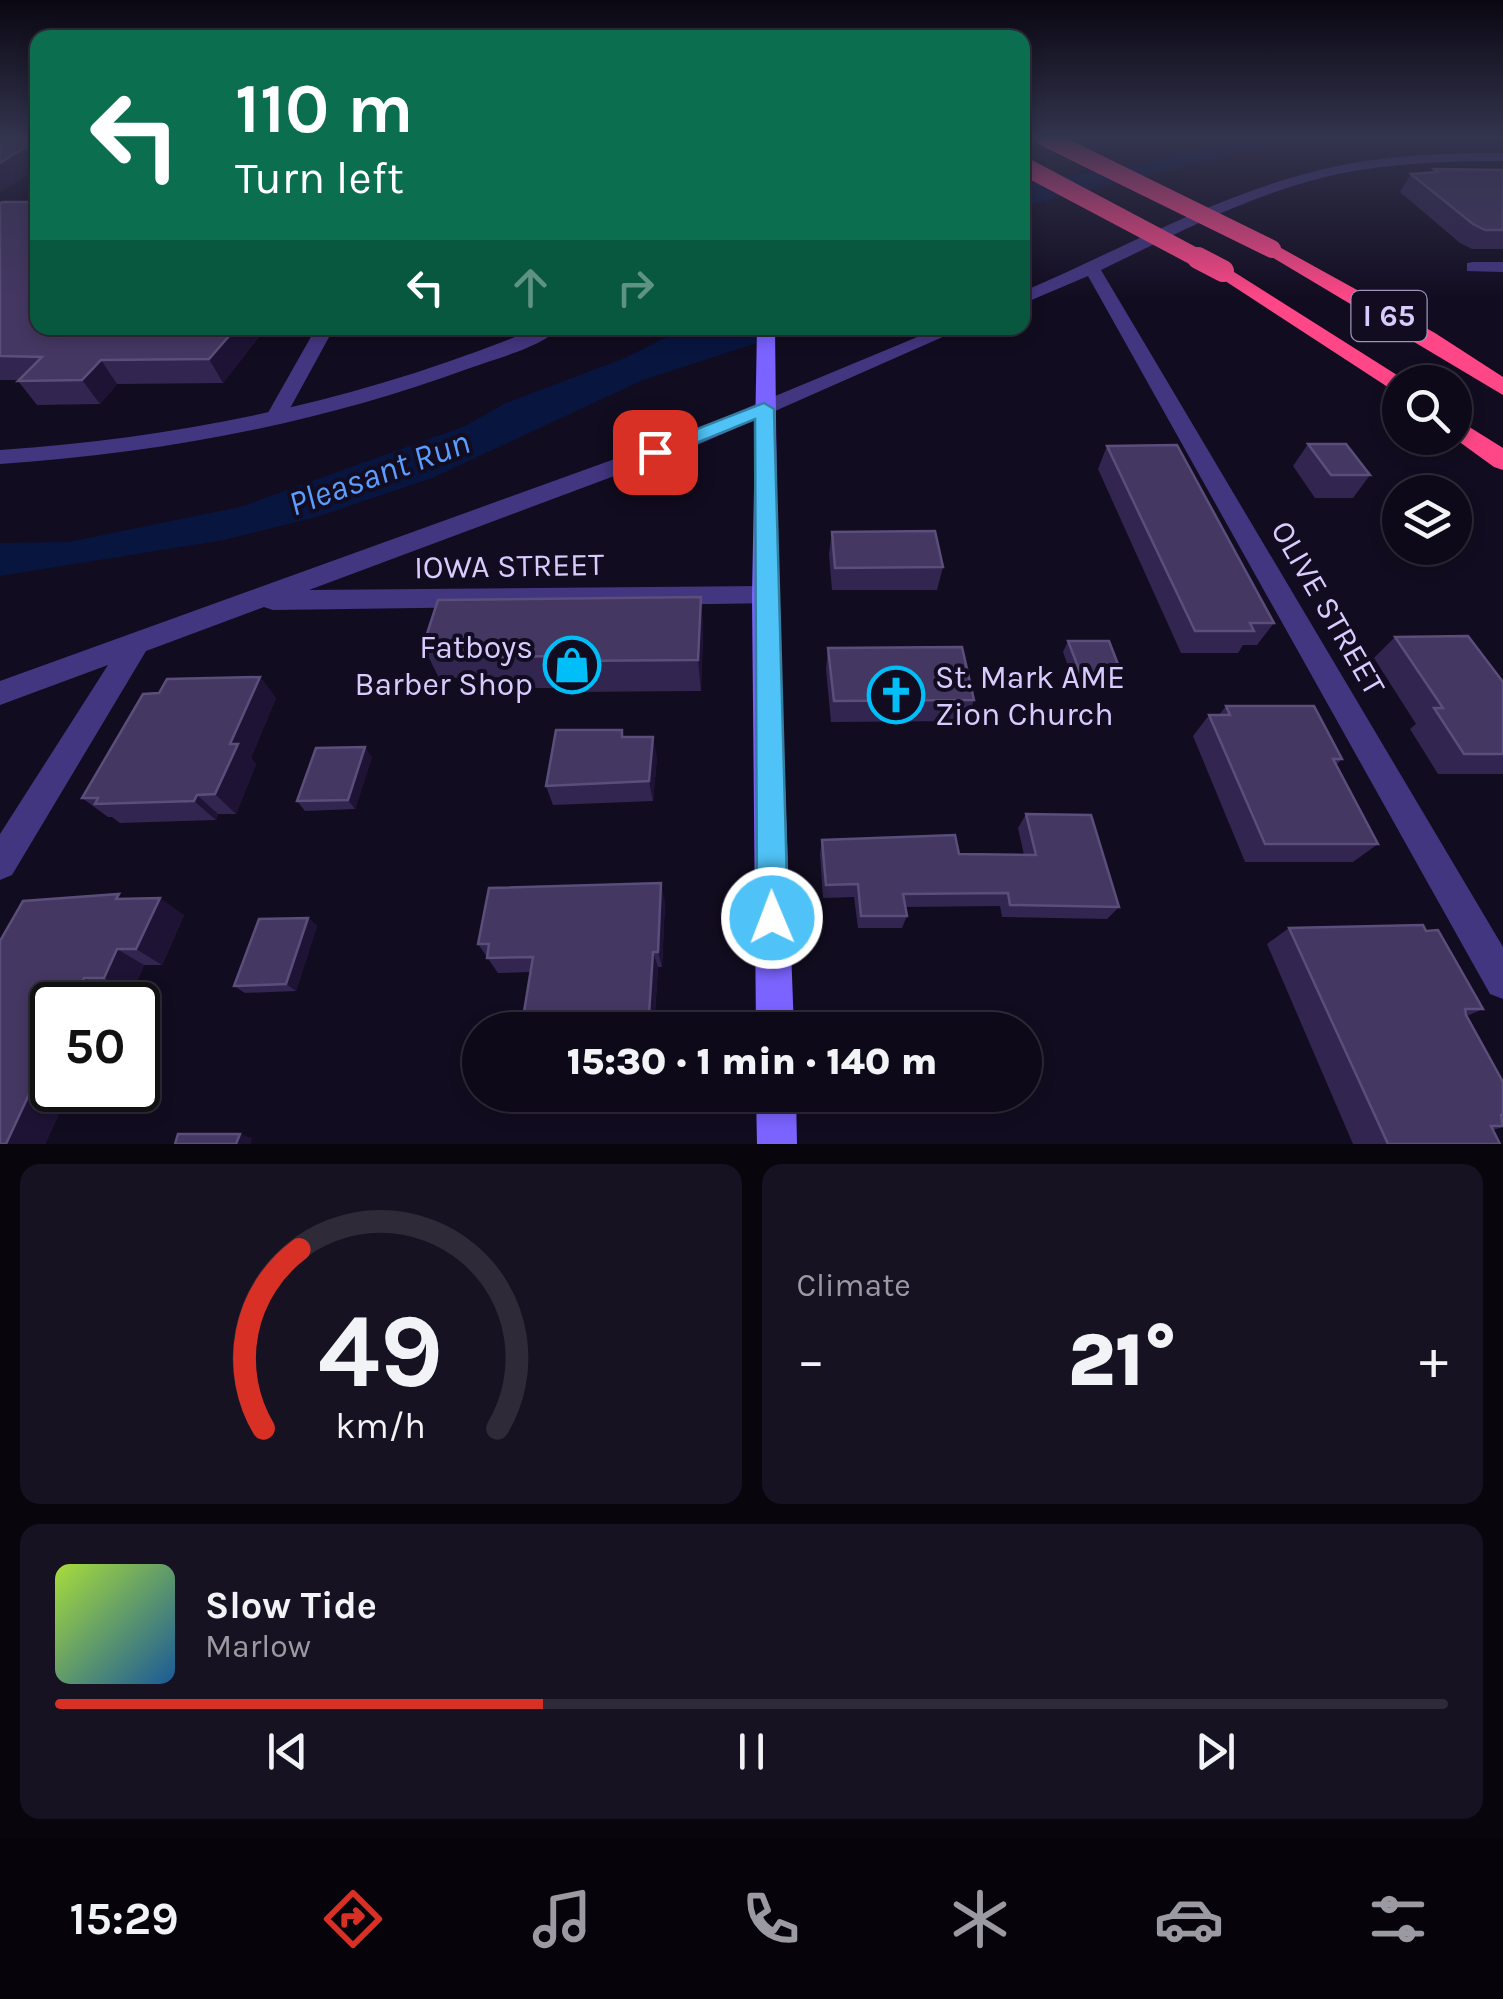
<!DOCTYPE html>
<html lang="en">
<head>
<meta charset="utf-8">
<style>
  :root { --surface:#0e0918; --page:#171221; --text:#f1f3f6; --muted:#9b9aa2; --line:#2e2a37; --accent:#d93025 }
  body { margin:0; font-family:Karla,sans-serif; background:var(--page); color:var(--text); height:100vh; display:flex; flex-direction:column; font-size:38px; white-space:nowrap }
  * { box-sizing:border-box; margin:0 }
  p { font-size:32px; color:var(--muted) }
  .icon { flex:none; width:55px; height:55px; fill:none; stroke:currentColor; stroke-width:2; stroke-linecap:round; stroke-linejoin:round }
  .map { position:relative; height:1144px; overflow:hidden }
  .sheet { display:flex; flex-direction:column; gap:20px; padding:20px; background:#08050d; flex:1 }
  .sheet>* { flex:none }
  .top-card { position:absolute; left:30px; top:30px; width:1000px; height:305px; border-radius:20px; box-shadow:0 5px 15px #0003,0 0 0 2px var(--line); background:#0b6e4f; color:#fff; overflow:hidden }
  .fabs { position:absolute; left:1382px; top:365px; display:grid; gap:20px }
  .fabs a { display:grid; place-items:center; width:90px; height:90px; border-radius:50%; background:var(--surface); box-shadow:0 5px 15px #0003,0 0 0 2px var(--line); font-size:50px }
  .speed { position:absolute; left:30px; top:982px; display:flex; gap:20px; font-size:50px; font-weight:700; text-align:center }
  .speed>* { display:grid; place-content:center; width:130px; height:130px; border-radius:50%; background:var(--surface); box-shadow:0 5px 15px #0003,0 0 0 2px var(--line); line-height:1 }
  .speed .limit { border:5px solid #111; border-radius:15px; background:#fff; color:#111 }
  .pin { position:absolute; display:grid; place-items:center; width:85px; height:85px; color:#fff; margin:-42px; border-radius:20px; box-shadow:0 5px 15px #0006 }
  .me { position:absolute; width:110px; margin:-55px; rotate:359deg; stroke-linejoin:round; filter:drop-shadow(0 0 8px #0008) }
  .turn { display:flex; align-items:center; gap:35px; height:210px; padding:0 40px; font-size:45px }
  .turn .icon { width:130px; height:130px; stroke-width:2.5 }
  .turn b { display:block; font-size:70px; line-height:85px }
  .lanes { display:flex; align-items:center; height:95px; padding:0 40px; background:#0003; justify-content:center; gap:50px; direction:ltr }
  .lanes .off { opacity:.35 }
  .big { font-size:75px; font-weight:800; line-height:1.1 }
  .sheet .widget { flex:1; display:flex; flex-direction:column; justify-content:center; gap:15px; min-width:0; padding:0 35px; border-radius:20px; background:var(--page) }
  .sheet .dial { align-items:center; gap:0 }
  .dial svg { height:260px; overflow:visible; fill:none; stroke:var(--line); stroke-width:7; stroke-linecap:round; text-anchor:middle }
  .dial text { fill:var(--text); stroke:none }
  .song { display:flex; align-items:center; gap:30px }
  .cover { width:120px; height:120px; border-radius:15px; background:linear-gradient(135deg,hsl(80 70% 55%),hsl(210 70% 35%)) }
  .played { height:10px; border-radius:5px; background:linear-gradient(90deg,var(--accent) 35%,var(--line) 35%) }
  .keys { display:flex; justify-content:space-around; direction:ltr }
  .heat { display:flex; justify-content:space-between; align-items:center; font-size:55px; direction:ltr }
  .sheet .tiles { flex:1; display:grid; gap:20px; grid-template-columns:1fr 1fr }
  .widget:last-child { grid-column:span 2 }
  .trip { position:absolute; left:462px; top:1012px; width:580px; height:100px; border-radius:50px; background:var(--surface); box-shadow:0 5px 15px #0003,0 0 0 2px var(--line); font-weight:800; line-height:100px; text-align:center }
  .menu { display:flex; height:160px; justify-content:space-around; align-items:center; background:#06040a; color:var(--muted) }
  .menu .icon { width:70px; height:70px }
  .menu .selected { color:var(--accent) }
  .menu b { font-size:45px; color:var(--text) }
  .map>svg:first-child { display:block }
  .water { fill:#08153e }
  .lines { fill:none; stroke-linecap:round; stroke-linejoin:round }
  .minor { fill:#433680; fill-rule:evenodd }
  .tertiary { fill:#433680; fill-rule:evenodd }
  .secondary { fill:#7b63ff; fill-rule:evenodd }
  .motorway { fill:#ff4787; fill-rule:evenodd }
  .motorway-bridge-far1 { stroke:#ff4787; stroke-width:18 }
  .motorway-bridge { stroke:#ff4787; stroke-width:22 }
  .wall { fill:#32254f }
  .shaded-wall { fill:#1e1334 }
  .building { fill:#443762; stroke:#5b4e7b; stroke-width:2.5 }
  .route { fill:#4fc3f7; stroke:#337fa1; stroke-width:2.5 }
  .labels { text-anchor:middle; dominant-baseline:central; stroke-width:8; stroke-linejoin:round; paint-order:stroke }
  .shield { fill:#120c20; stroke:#9d92bc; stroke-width:2.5 }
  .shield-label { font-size:30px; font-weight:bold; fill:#d8ccff }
  .street-label { font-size:32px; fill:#d8ccff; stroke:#120c20 }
  .poi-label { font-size:32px; fill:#d8ccff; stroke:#120c20; text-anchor:end }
  .water-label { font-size:35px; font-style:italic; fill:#5a9dff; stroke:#120c20 }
</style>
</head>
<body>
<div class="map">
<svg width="1503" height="1144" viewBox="0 0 1503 1144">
  <rect width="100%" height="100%" fill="#120c20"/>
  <!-- water -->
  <g class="water">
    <polygon points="1231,138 1300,138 1023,206 1023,184 1155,161"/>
    <polygon points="684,328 803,328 643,380 432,478 317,517 224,540 0,576 0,543 68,542 240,507 465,426 506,403 625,358"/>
  </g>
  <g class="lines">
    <!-- minor -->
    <g class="minor">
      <path d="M 1503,153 L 1503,161 C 1449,161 1395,163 1343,173 C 1258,190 1178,233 1101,270 L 1503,947 L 1503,999 L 1490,994 L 1088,276 L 1022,304 L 1022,292 C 1120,250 1216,195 1320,170 C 1380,155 1442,153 1503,153 Z"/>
      <polygon points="38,194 38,205 0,230 0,218"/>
      <polygon points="316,328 334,328 282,423 268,423 265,418"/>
      <polygon points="939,328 963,328 700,444 309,590 765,586 774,589 778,596 774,603 273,610 264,607 146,651 12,875 0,880 0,834 108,665 0,705 0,681 684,434"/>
    </g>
    <!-- tertiary -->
    <g class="tertiary">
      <polygon points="1473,262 1503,262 1503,272 1467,271 1467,263"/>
      <path d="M 537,328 L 560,328 C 539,348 497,358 470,368 C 318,424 161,453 0,464 L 0,450 C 187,437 363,400 537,328 Z"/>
    </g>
    <!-- secondary -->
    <g class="secondary">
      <polygon points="757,328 775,328 778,596 794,1030 756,1030 752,596"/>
      <polygon points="756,1095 796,1095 797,1144 757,1144"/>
    </g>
    <!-- motorway -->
    <g class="motorway">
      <polygon points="1272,243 1435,333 1503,377 1503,395 1265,253 1265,245"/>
      <polygon points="1223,265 1408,382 1400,382 1400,395 1216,275 1216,267"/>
      <polygon points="1455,418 1503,448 1503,470 1494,467 1454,438"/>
    </g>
    <!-- motorway-bridge-far1 -->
    <g class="motorway-bridge-far1">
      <polyline points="1046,138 1272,249"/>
      <polyline points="1022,165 1203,261"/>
    </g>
    <!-- motorway-bridge -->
    <polyline class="motorway-bridge" points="1198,258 1223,271"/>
  </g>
  <!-- wall -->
  <g class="wall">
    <polygon points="1434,169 1503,170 1503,249 1472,249 1460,243 1400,192 1411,174 1432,172"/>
    <polygon points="0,203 38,328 266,328 223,383 117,384 100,404 37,405 18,381 19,380 0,380"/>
    <polygon points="355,328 422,328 419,334 358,334"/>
    <polygon points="1308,444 1370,475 1353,498 1315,498 1293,466"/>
    <polygon points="1107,446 1274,623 1257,645 1243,645 1238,653 1181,653 1098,469"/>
    <polygon points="832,532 943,567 937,590 832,590 829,554"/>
    <polygon points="701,597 703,630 701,691 570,692 568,688 511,688 507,677 439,678 423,646"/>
    <polygon points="1395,637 1503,682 1503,774 1438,774 1410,729 1416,724 1374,658"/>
    <polygon points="1068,641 1121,672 1115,683 1074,683 1063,652"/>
    <polygon points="828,648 974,700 966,721 831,722 826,669"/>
    <polygon points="260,677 276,698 251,758 256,764 236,814 218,814 216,820 120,823 112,817 108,817 82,798 159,693"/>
    <polygon points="1226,706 1342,759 1336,765 1378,844 1353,862 1245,862 1193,736 1209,715 1219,715"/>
    <polygon points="624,737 657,757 653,801 553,805 546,786"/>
    <polygon points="372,757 355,809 305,811 297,801"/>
    <polygon points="1026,814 1119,907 1107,919 1002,917 1000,906 905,907 907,916 902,928 858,928 854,897 823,898 820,854 822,840 959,854 1024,855 1018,828"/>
    <polygon points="126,899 184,915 162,965 144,965 132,992 114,992 52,1090 70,1090 45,1144 0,1144"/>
    <polygon points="665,901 662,967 658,967 654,1030 521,1030 530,972 498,973 478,944"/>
    <polygon points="308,918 317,926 296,991 245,993 234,986"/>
    <polygon points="1289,928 1426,931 1483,1009 1467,1016 1503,1082 1503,1127 1493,1130 1500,1144 1353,1144 1267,944"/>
  </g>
  <!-- shaded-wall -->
  <g class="shaded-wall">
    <polygon points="38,139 38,168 0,193 0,163"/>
    <polygon points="236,328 266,328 223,383 209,359"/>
    <polygon points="101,360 117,384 100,404 82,380"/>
    <polygon points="701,597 703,630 701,691 698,660"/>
    <polygon points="260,677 276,698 251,758 256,764 236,814 215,794 230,744"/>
    <polygon points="653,737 657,757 653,801 649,781"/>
    <polygon points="365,747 372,757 355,809 348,800"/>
    <polygon points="197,795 218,814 216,820 194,801"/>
    <polygon points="661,883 665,901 662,967 658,952"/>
    <polygon points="160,898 184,915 162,965 136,949"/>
    <polygon points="308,918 317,926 296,991 286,984"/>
    <polygon points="117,949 144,965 132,992 104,978"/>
    <polygon points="653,952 658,967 654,1030 648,1030"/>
    <polygon points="84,978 114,992 108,1005 72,1005"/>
    <polygon points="52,1045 52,1090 70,1090 45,1144 6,1144"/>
    <polygon points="240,1134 252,1138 251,1144 236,1144"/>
  </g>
  <!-- building -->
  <g class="building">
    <polygon points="0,138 38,138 38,139 0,163"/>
    <polygon points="1434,169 1503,170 1503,230 1485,230 1473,224 1411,174 1438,172"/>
    <polygon points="3,202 38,202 38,328 236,328 209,359 101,360 82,380 18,381 42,357 0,356 0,203"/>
    <polygon points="1308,444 1346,444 1370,475 1331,475"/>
    <polygon points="1177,445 1274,623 1250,623 1254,631 1195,631 1107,446"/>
    <polygon points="935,531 943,567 835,568 832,532"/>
    <polygon points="701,597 698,660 560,661 561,656 499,657 501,645 423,646 438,600"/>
    <polygon points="1468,636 1503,682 1503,754 1464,754 1434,708 1443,708 1395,637"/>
    <polygon points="1068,641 1109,641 1121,672 1080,672"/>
    <polygon points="962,647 974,700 834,701 828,648"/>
    <polygon points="260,677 230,744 238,744 215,794 197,795 194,801 95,804 98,798 82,798 143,694 159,693 167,679"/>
    <polygon points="1226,706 1314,706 1342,759 1333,759 1378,844 1265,844 1209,715 1230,715"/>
    <polygon points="556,730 622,730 622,737 653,737 649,781 546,786"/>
    <polygon points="365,747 348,800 297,801 316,748"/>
    <polygon points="1026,814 1091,815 1119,907 1010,905 1008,893 903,894 907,916 861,916 858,884 826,885 822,840 955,835 959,854 1036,855"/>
    <polygon points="661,883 658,952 653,952 648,1030 521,1030 533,957 487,958 489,944 478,944 489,888"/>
    <polygon points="119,894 116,899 160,898 136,949 117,949 104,978 84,978 72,1005 52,1005 52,1045 6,1144 0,1144 0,941 23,901"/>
    <polygon points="308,918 286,984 234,986 259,919"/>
    <polygon points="1423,925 1426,931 1438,930 1483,1009 1465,1009 1466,1015 1503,1082 1503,1115 1501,1115 1503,1126 1491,1126 1500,1144 1388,1144 1289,928"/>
    <polygon points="178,1134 240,1134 236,1144 175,1144"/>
  </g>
  <!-- sky -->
  <linearGradient id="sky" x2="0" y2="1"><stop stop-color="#0a0712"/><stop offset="0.46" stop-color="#33344e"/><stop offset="1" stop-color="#33344e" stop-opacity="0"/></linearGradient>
  <rect width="1503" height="299" fill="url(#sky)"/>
  <!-- route -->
  <polygon class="route" points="764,403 774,409 788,918 783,929 772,934 761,929 757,918 755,419 662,457 648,457 645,452 648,448"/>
  <!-- icons -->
  <defs>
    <g id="shop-ring" transform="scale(2.875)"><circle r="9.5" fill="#120c20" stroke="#00bef7" stroke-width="1.5"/><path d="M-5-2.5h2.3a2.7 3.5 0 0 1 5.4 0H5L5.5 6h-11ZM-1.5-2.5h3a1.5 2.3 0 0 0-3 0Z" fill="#00bef7"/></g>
    <g id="church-ring" transform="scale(2.875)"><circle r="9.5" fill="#120c20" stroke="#00bef7" stroke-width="1.5"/><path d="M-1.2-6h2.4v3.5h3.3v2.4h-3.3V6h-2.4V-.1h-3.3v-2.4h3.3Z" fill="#00bef7"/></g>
  </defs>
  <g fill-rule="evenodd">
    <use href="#shop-ring" x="572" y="665"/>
    <use href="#church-ring" x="896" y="695"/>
  </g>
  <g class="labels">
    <!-- shield labels -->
    <rect class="shield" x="1351.5" y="291" width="75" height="50" rx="8"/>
    <g class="shield-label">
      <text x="1389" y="316">I 65</text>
    </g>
    <!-- street labels -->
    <g class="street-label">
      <text transform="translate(509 566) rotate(-1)">IOWA STREET</text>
      <text transform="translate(1328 608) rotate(60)">OLIVE STREET</text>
    </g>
    <!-- poi labels -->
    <g class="poi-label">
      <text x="533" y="647">Fatboys<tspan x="533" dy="37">Barber Shop</tspan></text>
      <text x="935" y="677" text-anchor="start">St. Mark AME<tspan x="935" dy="37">Zion Church</tspan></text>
    </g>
    <!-- water labels -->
    <g class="water-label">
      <text transform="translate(379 473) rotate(-20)">Pleasant Run</text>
    </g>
  </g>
</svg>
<div class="fabs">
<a><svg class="icon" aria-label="search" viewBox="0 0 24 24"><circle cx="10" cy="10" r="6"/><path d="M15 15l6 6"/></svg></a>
<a><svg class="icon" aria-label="layers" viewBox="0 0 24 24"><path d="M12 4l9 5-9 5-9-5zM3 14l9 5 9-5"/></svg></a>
</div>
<div class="speed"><div class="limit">50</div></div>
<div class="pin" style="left:655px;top:452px;background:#d93025"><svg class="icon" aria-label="arrive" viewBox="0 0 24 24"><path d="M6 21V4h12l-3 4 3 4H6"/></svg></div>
<svg class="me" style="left:772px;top:918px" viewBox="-20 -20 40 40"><circle r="17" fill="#4fc3f7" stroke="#fff" stroke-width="3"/><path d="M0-11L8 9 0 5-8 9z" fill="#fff"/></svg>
<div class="trip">15:30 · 1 min · 140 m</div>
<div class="top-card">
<div class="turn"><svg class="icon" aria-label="left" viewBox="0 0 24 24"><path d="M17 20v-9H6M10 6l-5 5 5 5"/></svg><div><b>110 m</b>Turn left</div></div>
<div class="lanes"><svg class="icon" aria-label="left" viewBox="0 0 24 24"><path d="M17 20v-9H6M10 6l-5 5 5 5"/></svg><svg class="icon off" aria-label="ahead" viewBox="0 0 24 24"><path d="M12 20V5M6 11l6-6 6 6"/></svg><svg class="icon off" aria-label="right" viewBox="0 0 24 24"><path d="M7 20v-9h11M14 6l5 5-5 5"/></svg></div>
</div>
</div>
<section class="sheet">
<div class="tiles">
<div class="widget dial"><svg viewBox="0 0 100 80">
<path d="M14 69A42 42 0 1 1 86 69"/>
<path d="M14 69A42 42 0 0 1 25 14" stroke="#d93025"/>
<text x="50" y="56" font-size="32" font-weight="700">49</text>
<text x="50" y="72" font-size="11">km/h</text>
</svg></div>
<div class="widget"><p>Climate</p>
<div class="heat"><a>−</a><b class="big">21°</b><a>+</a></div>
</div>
<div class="widget">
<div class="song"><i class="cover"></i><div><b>Slow Tide</b><p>Marlow</p></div></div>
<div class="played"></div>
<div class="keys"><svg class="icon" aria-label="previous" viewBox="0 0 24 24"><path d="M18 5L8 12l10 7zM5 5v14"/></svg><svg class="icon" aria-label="pause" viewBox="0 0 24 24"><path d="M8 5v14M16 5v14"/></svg><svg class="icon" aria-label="next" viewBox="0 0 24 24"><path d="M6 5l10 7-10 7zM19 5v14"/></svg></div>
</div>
</div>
</section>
<nav class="menu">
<b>15:29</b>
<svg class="icon selected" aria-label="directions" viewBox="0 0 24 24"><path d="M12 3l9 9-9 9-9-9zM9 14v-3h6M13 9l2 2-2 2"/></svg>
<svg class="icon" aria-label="music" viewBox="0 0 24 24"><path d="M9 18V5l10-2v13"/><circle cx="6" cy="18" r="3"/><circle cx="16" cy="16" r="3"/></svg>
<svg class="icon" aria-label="phone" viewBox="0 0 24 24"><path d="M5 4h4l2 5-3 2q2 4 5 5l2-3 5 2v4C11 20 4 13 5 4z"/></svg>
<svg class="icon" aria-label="climate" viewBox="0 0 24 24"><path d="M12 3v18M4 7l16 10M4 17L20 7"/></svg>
<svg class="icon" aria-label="car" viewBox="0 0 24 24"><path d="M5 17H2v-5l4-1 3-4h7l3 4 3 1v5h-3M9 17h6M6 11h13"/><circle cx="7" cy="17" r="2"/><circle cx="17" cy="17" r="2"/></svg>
<svg class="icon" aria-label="filters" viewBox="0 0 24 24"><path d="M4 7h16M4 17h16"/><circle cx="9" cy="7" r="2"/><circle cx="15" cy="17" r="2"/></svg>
</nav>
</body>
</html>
